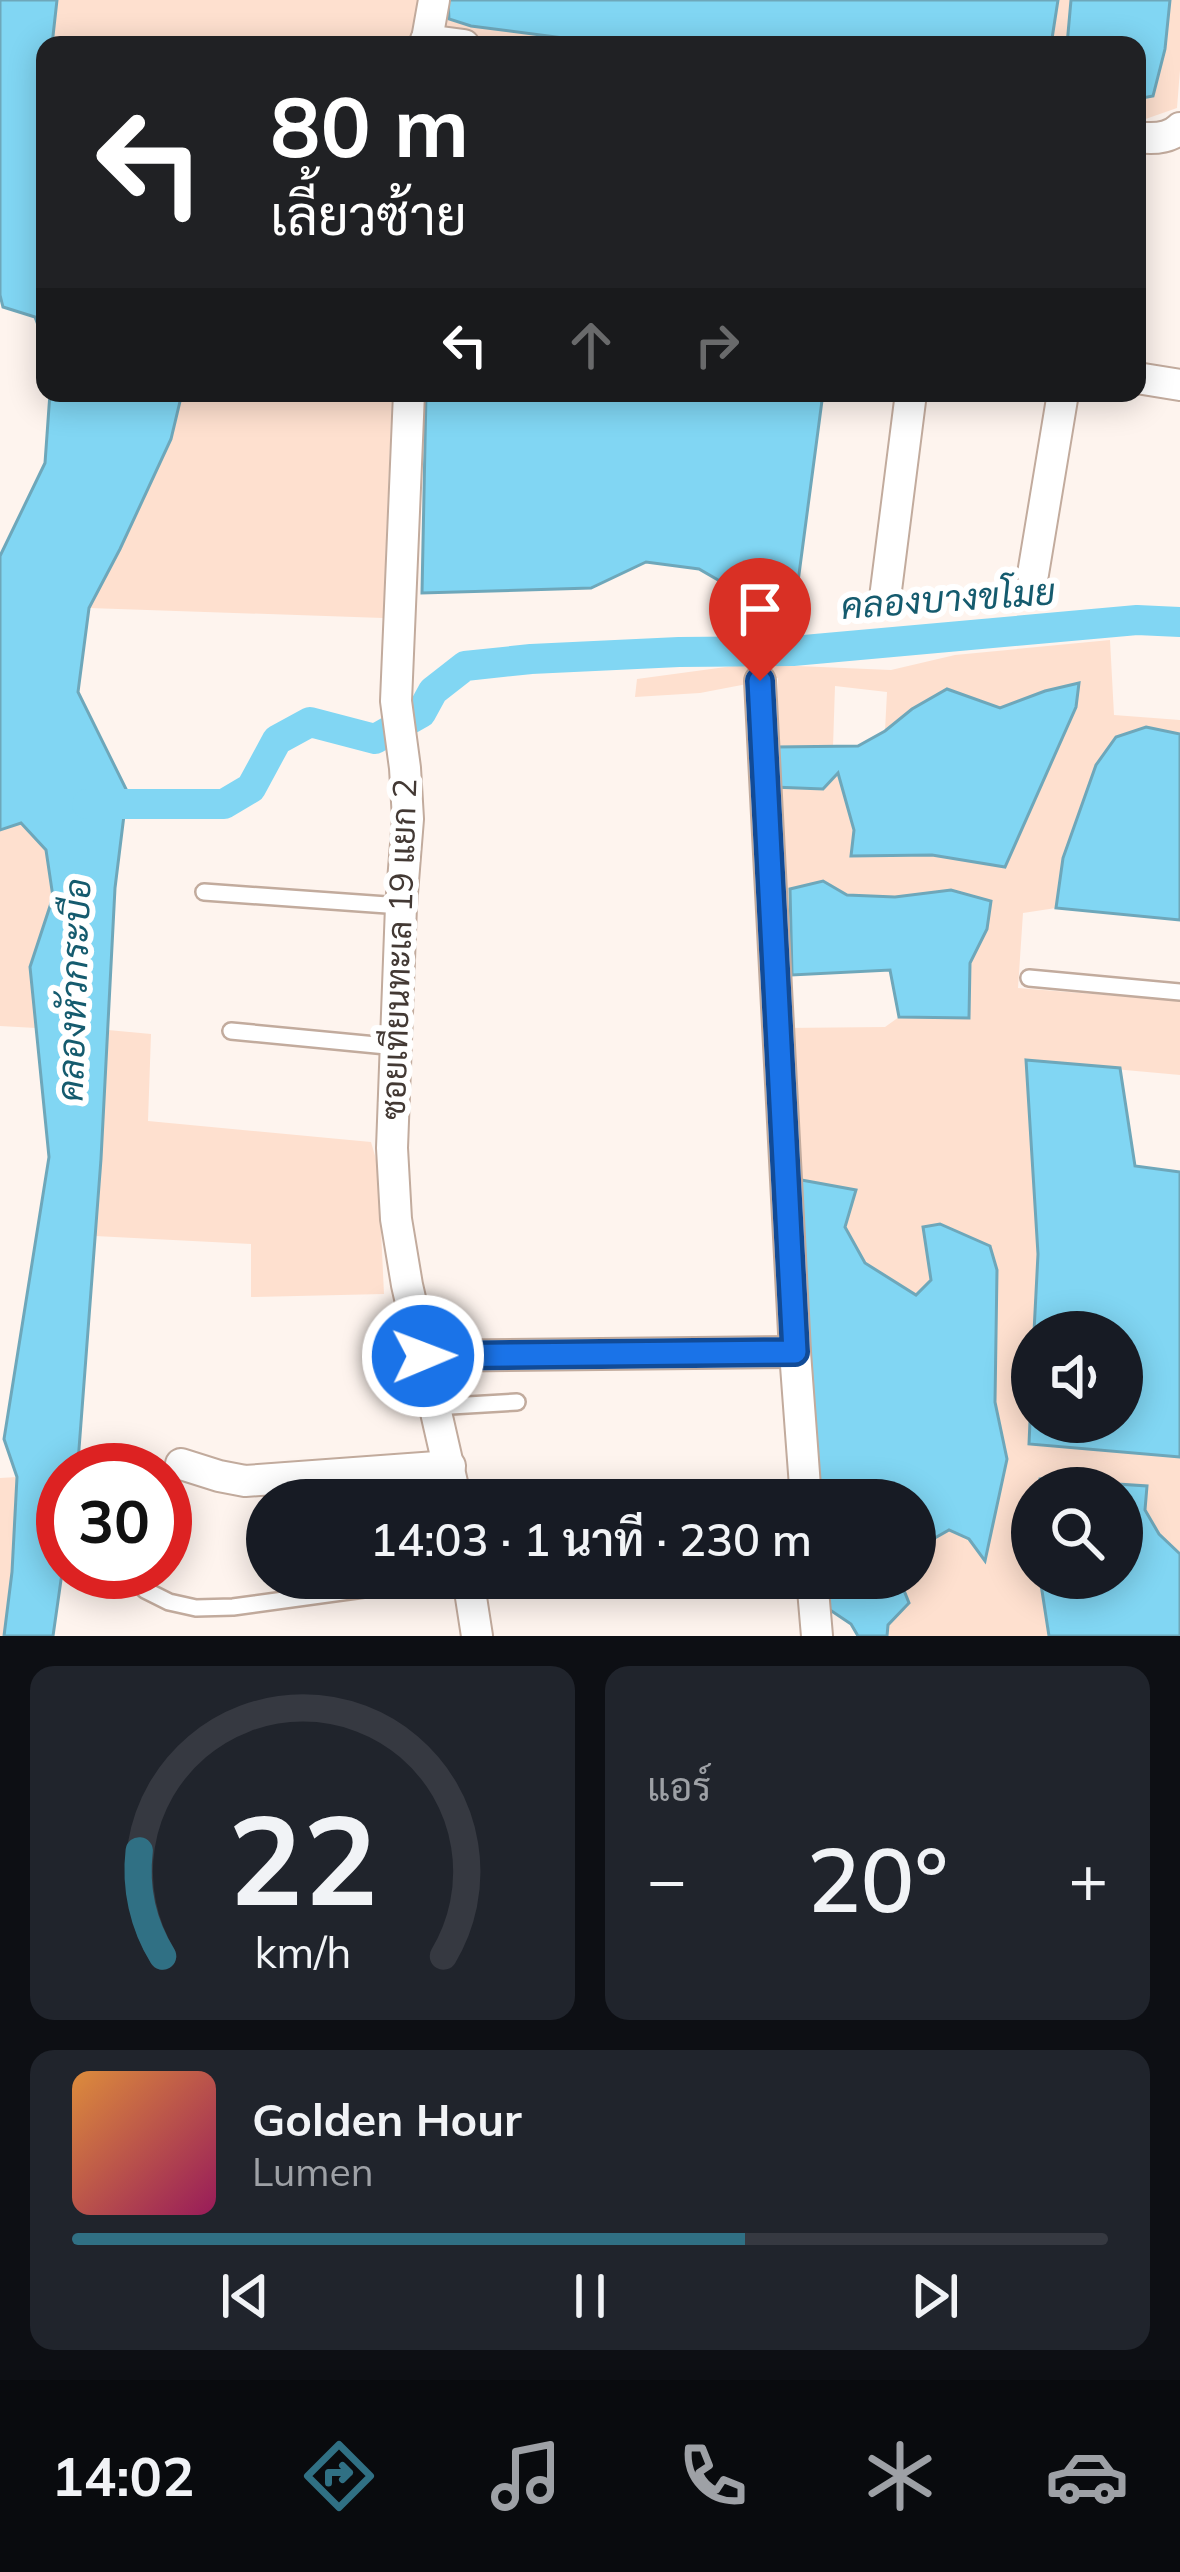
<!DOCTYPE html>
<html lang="th">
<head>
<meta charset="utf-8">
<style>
  :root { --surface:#171b24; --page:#20242c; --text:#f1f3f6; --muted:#9ea1a6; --line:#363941; --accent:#307084 }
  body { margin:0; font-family:Mulish,Sarabun,sans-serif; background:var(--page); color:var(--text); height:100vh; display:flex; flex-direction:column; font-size:45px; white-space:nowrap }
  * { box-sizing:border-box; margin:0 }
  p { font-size:39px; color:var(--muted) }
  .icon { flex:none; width:66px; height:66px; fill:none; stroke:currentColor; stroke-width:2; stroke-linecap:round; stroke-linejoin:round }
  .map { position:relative; height:1636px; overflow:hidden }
  .sheet { display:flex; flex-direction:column; gap:30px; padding:30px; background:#0d0f14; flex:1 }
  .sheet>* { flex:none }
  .banner { position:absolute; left:36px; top:36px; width:1110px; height:366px; border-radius:24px; box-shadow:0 6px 30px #0003; background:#202124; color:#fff; overflow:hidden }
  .controls { position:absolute; left:1011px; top:1311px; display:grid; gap:24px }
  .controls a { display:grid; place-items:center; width:132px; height:132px; border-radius:50%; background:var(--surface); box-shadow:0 6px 30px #0003; font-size:60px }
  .speed { position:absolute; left:36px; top:1443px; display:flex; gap:24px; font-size:60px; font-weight:700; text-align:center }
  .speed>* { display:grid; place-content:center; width:156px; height:156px; border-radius:50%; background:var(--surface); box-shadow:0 6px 30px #0003; line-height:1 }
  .speed .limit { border:18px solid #d22; background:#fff; color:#111 }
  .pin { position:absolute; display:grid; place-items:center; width:102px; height:102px; color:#fff; margin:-123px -51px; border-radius:50% 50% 50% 0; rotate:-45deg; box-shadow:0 0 12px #0007 }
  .pin .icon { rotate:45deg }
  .me { position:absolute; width:132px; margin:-66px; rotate:89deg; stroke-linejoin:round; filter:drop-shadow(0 0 9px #0008) }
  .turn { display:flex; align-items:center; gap:42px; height:252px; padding:0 36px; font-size:54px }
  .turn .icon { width:156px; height:156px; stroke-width:2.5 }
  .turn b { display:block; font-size:84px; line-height:102px }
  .lanes { display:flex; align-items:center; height:114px; padding:0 36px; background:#0003; justify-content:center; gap:60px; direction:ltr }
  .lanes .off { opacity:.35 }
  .big { font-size:90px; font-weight:600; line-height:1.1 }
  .sheet .tile { flex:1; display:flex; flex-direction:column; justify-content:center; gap:18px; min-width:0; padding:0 42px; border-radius:24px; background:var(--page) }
  .sheet .dial { align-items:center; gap:0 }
  .dial svg { height:312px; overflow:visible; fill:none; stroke:var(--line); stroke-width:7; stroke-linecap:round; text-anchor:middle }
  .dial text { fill:var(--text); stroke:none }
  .song { display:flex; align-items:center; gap:36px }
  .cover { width:144px; height:144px; border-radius:18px; background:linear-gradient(135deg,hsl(30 70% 55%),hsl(330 70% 35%)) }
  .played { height:12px; border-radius:6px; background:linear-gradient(90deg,var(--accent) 65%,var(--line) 65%) }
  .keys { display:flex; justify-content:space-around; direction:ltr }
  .heat { display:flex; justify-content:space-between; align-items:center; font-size:66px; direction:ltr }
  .sheet .tiles { flex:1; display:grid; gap:30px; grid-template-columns:1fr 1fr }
  .tile:last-child { grid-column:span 2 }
  .trip { position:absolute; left:246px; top:1479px; width:690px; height:120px; border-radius:60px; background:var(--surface); box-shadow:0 6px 30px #0003; font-weight:600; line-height:120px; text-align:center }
  .menu { display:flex; height:192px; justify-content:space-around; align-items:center; background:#090b0e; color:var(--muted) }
  .menu .icon { width:84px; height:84px }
  .menu .current { color:var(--accent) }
  .menu b { font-size:54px; color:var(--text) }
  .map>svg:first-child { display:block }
  .green { fill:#fee0cf }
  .water { fill:#81d6f3; stroke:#6ea7ba; stroke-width:3 }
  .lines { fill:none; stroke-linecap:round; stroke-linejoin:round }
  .canal { stroke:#81d6f3; stroke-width:30 }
  .lane-casing { stroke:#c2ab9d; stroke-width:20 }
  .street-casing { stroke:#c2ab9d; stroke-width:34 }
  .lane { stroke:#fff; stroke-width:15 }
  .street { stroke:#fff; stroke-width:30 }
  .route-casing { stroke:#114b97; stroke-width:30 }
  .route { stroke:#1a73e8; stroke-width:21 }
  .labels { text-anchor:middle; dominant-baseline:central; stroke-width:12; stroke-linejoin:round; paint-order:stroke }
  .street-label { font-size:33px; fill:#433934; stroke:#fff }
  .water-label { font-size:36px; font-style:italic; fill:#155b6e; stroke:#fff }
</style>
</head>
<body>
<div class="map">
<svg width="1180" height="1636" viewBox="0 0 1180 1636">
  <rect width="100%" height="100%" fill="#fef4ee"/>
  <!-- green -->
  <g class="green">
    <polygon points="57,0 420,0 412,45 52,45"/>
    <polygon points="448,0 471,26 617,45 531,45 435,33"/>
    <polygon points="1058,0 1071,0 1067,45 1051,45"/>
    <polygon points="1170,0 1180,0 1180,70 1177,108 1137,122 1137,99 1153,95 1165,49"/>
    <polygon points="182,393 392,393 383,618 89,608 120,549 171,439"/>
    <path d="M 1110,640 L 1114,715 L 1180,720 L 1180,734 L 1146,727 L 1063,858 L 1056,908 L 1023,913 L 1018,988 L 1180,1001 L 1180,1075 L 1026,1061 L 1038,1254 L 1034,1332 L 1032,1332 L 1029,1444 L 1180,1457 L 1180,1554 L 1158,1534 L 1145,1510 L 1147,1487 L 1040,1480 L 1039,1488 L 1032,1488 L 1032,1578 L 1040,1578 L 1049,1636 L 887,1636 L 888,1625 L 909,1603 L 899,1579 L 915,1578 C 915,1545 921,1546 949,1530 L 969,1539 L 985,1559 L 1007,1459 L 995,1402 L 997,1270 L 924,1227 L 931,1281 L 917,1296 L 865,1263 L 845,1227 L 855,1190 L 796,1179 L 784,1028 L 885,1027 L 899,1017 L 969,1017 L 970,963 L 986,929 L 895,897 L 847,895 L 823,882 L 790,890 L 792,975 L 781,974 L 773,787 L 837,772 L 854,831 L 852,856 L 932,855 L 1005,867 L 1076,707 L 1079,684 L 1045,691 L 1000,708 L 947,689 L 912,709 L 885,731 L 887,692 L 835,686 L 833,747 L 776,747 L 778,678 L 700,693 L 635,697 L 637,679 L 748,664 L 891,670 L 955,655 Z"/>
    <polygon points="21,823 46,850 53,897 30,967 36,1028 0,1026 0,830"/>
    <polygon points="108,1030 151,1034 148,1121 371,1142 378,1166 384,1294 251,1297 251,1244 95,1236"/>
    <polygon points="17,1477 12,1572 4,1636 0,1636 0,1478"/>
  </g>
  <!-- water -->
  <g class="water">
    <polygon points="0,0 57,0 52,45 45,45 45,344 35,317 3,307 0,295"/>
    <polygon points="448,0 1058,0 1051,45 617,45 471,26 449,19"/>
    <polygon points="1071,0 1170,0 1165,49 1153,96 1137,99 1137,45 1067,45"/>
    <polygon points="50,393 182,393 171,439 120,549 89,608 78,692 127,791 115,888 101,1159 78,1462 77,1470 63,1470 63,1566 53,1636 4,1636 12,1572 17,1477 4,1439 49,1157 30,967 53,897 46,850 21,823 0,830 0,556 45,463"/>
    <polygon points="426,393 823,393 794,612 763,606 699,569 646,562 591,588 422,593"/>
    <polygon points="1079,683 1076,707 1005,867 932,855 851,856 854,830 838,773 823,789 773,787 776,747 858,746 885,731 912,709 947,689 1000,708 1045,691"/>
    <polygon points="1146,727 1180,734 1180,920 1056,908 1063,858 1096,765 1116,737"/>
    <polygon points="823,881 847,895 895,897 951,890 991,901 987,929 970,963 969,1018 899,1017 890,970 792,975 790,889"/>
    <polygon points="1026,1060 1120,1068 1135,1166 1180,1172 1180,1457 1029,1444 1032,1376 1032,1422 1122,1422 1122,1332 1034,1332 1038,1254"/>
    <polygon points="796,1179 856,1190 845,1227 865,1263 916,1295 931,1280 923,1227 940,1224 990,1246 997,1270 995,1402 1007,1459 985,1561 969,1539 949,1530 919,1547 915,1554 915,1500 819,1500"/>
    <polygon points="1040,1479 1147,1486 1145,1510 1159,1534 1180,1554 1180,1636 1049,1636 1040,1578 1122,1578 1122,1488 1039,1488"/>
    <polygon points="825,1578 899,1578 909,1603 888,1625 887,1636 858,1636 851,1624 827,1608"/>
  </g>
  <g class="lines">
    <!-- canal -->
    <polyline class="canal" points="87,804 224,804 251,788 277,740 310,722 375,739 421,713 433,691 465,666 531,659 679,652 793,651 1137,620 1180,622"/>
    <!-- lane casing -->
    <g class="lane-casing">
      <g id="lane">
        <polyline points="204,892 401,906"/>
        <polyline points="1029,978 1180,992"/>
        <polyline points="231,1031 397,1047"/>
        <polyline points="434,1407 517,1402"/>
        <polyline points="522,1500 563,1498"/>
        <polyline points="127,1572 145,1590 169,1602 196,1608 233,1607 444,1578"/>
      </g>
    </g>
    <!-- street casing -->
    <g class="street-casing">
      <g id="street">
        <polyline points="426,40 464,45"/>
        <polyline points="426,45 434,0"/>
        <path d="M 1137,137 C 1151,139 1169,139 1180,128"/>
        <polyline points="1137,378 1180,385"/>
        <polyline points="409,393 396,701 405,768 408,819 401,906 392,1148 396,1219 407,1285 456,1500"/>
        <polyline points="1033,574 1063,393"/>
        <polyline points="885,598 911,393"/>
        <polyline points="760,681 795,1352 806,1500"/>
        <polyline points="423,1356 795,1352"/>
        <polyline points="181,1464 219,1476 245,1481 450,1466"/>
        <polyline points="468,1578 477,1636"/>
        <polyline points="812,1578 817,1636"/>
      </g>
    </g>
    <!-- lane -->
    <use href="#lane" class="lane"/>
    <!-- street -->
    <use href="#street" class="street"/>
  </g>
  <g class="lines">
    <!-- route casing -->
    <g class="route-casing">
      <polyline id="route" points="423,1356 795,1352 760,681"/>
    </g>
    <!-- route -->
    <use href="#route" class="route"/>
  </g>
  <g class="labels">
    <!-- street labels -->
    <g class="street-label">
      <text transform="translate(398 949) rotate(-88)">ซอยเทียนทะเล 19 แยก 2</text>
    </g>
    <!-- water labels -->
    <g class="water-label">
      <text transform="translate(948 598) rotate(-4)">คลองบางขโมย</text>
      <text transform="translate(73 990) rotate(-88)">คลองหัวกระบือ</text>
    </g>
  </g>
</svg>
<div class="controls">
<a><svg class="icon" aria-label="sound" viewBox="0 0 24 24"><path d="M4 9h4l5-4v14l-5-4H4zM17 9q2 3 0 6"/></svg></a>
<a><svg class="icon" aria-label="search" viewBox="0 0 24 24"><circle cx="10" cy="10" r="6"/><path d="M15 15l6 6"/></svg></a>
</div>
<div class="speed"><div class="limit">30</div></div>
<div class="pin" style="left:760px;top:681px;background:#d93025"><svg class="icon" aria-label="arrive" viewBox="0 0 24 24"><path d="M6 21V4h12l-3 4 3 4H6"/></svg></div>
<svg class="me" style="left:423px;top:1356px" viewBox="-20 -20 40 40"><circle r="17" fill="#1a73e8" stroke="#fff" stroke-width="3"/><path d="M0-11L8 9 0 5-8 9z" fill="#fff"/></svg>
<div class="trip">14:03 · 1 นาที · 230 m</div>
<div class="banner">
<div class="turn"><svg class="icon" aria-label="left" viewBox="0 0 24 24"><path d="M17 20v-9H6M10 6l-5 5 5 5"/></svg><div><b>80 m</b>เลี้ยวซ้าย</div></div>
<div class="lanes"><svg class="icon" aria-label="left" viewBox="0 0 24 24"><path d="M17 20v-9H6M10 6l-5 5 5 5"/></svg><svg class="icon off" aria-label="ahead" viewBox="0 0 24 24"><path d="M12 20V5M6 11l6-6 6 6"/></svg><svg class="icon off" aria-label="right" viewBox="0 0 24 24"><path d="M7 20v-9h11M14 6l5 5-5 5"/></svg></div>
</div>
</div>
<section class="sheet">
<div class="tiles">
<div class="tile dial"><svg viewBox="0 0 100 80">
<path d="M14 69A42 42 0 1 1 86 69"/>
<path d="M14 69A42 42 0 0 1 8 42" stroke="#307084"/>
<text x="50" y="56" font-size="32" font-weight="700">22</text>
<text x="50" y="72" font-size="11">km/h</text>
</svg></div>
<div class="tile"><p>แอร์</p>
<div class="heat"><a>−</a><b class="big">20°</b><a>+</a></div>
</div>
<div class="tile">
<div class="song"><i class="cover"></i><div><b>Golden Hour</b><p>Lumen</p></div></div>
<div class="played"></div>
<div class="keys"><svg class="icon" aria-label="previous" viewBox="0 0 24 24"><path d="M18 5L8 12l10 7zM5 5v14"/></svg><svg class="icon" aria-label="pause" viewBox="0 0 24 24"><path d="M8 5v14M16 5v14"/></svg><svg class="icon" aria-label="next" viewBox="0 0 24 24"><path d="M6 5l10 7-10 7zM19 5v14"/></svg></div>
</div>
</div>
</section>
<nav class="menu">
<b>14:02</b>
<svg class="icon current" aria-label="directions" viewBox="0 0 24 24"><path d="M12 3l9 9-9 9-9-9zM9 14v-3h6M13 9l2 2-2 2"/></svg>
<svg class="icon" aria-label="music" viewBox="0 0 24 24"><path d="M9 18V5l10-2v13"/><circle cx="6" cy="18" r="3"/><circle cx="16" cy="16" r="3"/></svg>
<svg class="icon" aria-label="phone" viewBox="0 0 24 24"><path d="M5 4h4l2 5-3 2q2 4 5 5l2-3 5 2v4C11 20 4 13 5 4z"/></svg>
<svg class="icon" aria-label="climate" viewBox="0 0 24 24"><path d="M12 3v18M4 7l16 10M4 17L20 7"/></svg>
<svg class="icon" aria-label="car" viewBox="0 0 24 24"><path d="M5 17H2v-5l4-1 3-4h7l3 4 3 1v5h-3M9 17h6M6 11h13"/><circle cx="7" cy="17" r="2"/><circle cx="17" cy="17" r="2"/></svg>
</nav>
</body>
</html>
